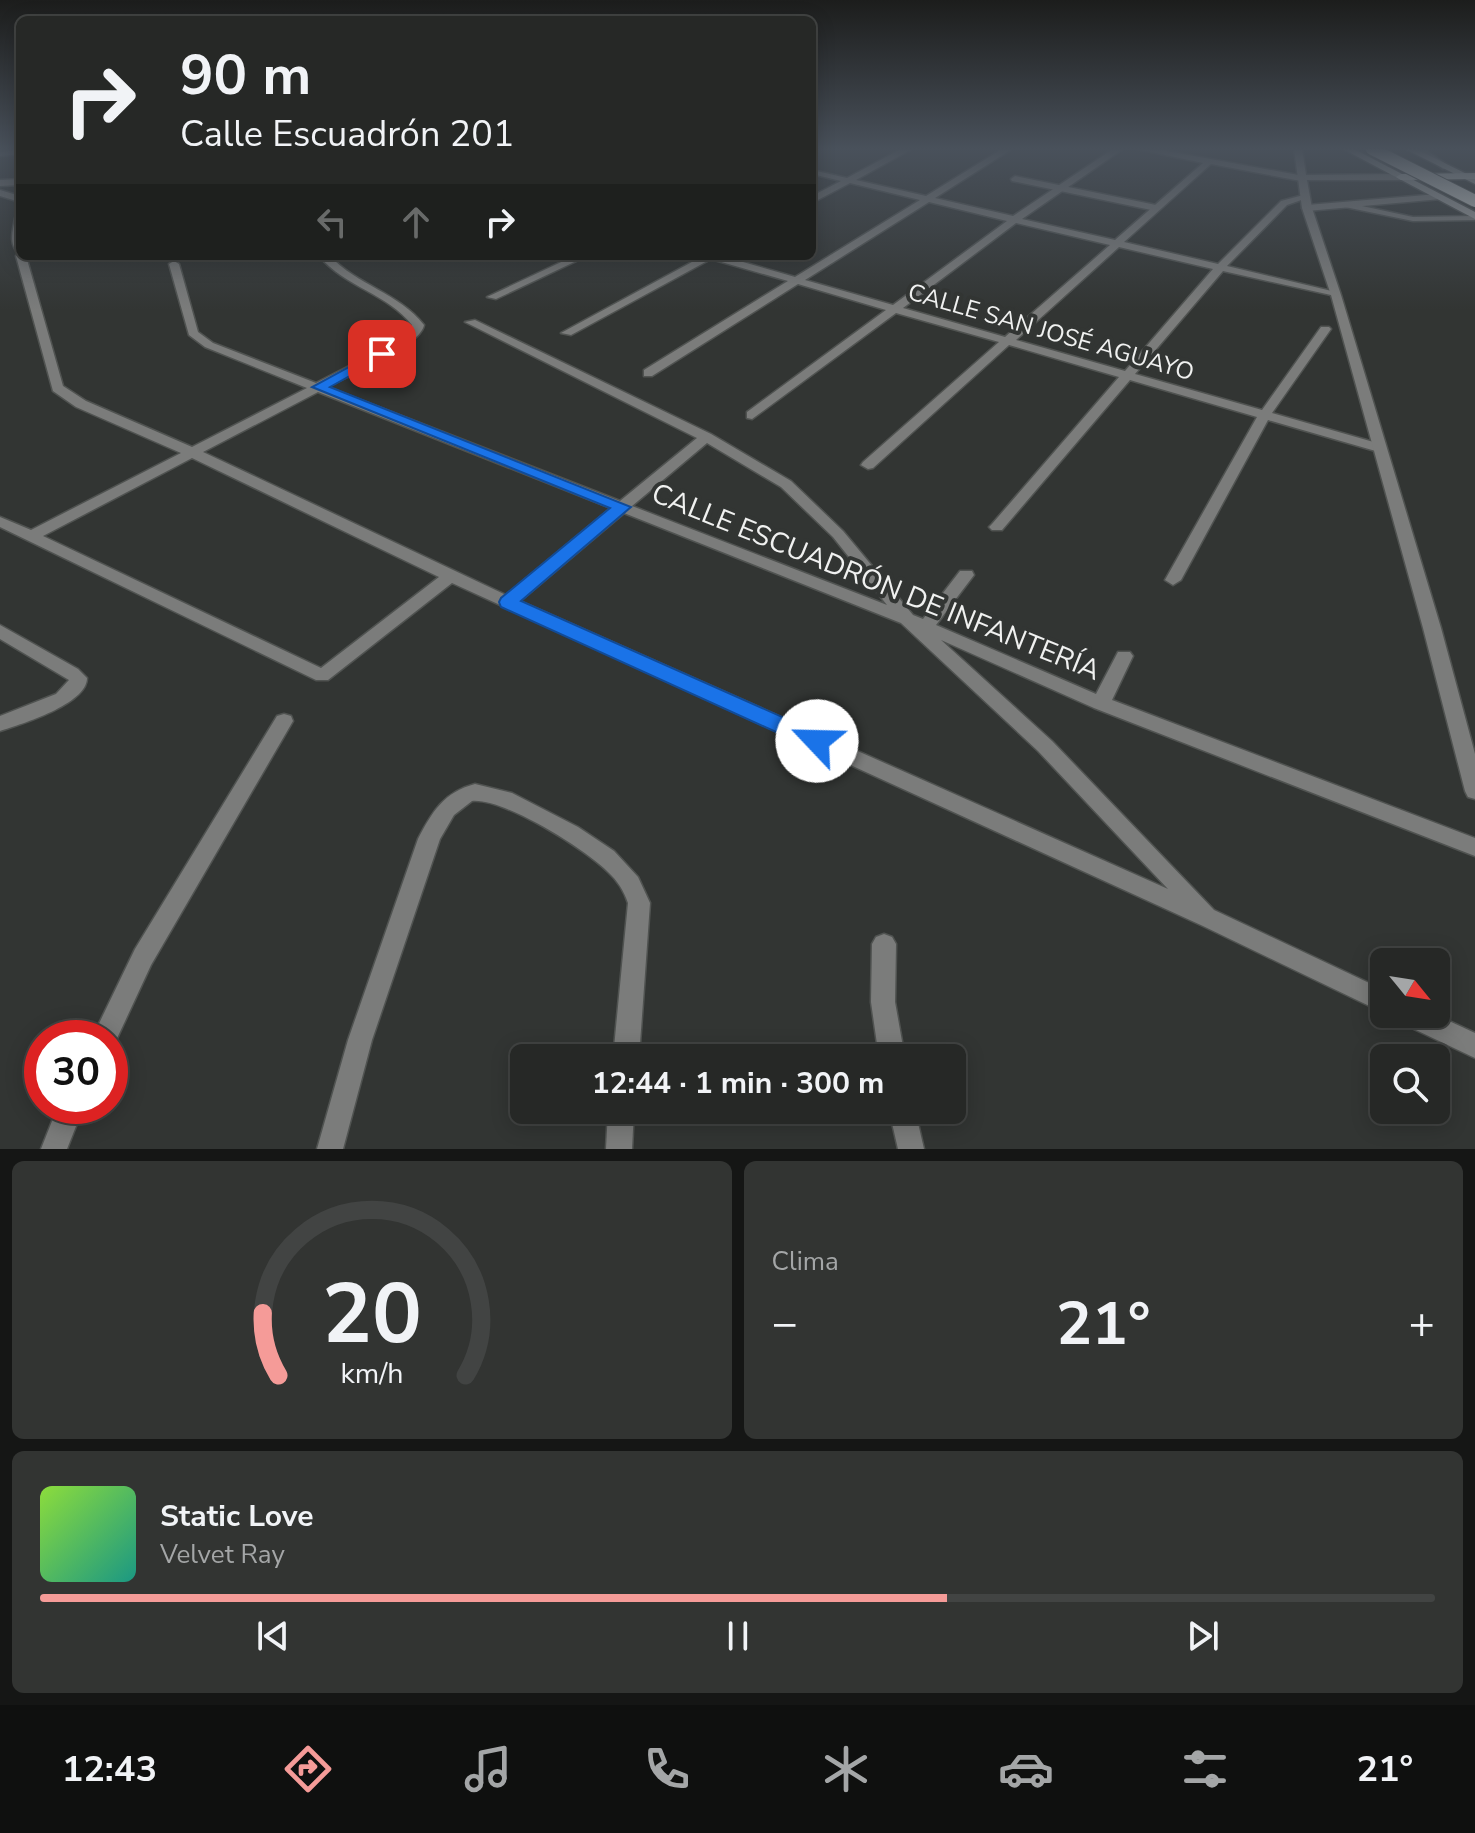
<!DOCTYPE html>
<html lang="es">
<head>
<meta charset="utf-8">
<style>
  :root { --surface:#262826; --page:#323432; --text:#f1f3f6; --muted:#a4a6a7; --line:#424443; --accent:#f59b98 }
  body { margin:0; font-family:"Nunito Sans",sans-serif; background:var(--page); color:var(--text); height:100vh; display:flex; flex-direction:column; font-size:30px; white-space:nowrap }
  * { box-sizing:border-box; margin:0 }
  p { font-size:26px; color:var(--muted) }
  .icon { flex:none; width:44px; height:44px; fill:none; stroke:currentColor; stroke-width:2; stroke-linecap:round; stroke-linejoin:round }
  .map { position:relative; height:1149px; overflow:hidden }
  .side { display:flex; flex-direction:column; gap:12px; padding:12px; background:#151615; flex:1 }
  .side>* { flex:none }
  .top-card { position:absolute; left:16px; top:16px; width:800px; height:244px; border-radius:12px; box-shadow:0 4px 20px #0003,0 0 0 2px var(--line); background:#262826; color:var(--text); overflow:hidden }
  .needle { width:52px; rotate:120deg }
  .buttons { position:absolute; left:1370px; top:948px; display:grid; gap:16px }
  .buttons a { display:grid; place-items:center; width:80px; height:80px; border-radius:12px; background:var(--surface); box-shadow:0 4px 20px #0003,0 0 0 2px var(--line); font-size:40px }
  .speed { position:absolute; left:24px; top:1020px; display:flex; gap:16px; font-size:40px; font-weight:700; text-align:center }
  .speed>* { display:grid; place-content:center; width:104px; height:104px; border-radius:50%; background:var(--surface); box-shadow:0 4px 20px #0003,0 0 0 2px var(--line); line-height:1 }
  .speed .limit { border:12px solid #d22; background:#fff; color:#111 }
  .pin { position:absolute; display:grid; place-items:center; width:68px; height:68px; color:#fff; margin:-34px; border-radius:16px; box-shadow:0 4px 12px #0006 }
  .me { position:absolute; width:88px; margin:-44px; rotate:294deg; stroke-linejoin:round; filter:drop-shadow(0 0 6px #0008) }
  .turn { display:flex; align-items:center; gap:28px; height:168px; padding:0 32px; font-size:36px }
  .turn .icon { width:104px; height:104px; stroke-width:2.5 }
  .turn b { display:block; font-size:56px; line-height:68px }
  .lanes { display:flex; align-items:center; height:76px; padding:0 32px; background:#0003; justify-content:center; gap:40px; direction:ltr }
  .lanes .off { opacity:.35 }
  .big { font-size:60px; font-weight:700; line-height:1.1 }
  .side .tile { flex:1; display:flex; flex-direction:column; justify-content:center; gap:12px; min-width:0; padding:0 28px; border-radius:12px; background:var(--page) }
  .side .dial { align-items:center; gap:0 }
  .dial svg { height:208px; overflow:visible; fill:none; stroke:var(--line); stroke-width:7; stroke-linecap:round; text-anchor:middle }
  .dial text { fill:var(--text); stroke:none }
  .song { display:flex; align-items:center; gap:24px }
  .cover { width:96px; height:96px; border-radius:12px; background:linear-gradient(135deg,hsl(90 70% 55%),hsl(170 70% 35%)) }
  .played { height:8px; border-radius:4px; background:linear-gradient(90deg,var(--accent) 65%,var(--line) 65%) }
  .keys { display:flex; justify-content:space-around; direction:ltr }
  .heat { display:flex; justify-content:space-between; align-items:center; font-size:44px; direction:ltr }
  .side .tiles { flex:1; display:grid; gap:12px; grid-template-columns:1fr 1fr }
  .tile:last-child { grid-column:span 2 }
  .trip { position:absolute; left:510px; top:1044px; width:456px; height:80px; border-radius:12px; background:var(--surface); box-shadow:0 4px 20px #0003,0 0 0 2px var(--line); font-weight:700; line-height:80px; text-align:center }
  .tabs { display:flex; height:128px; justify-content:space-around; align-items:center; background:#0f100f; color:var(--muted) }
  .tabs .icon { width:56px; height:56px }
  .tabs .active { color:var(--accent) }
  .tabs b { font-size:36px; color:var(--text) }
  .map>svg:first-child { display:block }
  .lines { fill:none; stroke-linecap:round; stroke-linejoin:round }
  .service-casing { stroke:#505351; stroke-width:3 }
  .pedestrian-casing { stroke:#505351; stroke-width:3 }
  .minor-casing { stroke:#505351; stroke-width:3 }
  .tertiary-casing { stroke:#505351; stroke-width:3 }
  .secondary-casing { stroke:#505351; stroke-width:3 }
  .primary-casing { stroke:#505351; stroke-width:3 }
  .service { fill:#7b7c7b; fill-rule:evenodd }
  .pedestrian { fill:#7b7c7b; fill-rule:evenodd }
  .minor { fill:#7b7c7b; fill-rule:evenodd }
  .tertiary { fill:#7b7c7b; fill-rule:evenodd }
  .secondary { fill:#a2a4a3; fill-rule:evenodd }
  .primary { fill:#c0c3c1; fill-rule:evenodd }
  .trunk-bridge-casing { stroke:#505351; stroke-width:14; stroke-linecap:butt }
  .trunk-bridge { stroke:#ced1cf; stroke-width:12 }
  .route { fill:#1a73e8; stroke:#114b97; stroke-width:2 }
  .labels { text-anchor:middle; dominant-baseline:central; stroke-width:8; stroke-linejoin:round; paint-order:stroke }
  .far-street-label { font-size:24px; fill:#f0f1f0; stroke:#323533 }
  .street-label { font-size:28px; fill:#f0f1f0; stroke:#323533 }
</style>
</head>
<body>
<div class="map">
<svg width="1475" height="1149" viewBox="0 0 1475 1149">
  <rect width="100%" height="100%" fill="#323533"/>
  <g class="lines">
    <!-- service casing -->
    <g class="service-casing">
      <polygon id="service" points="1348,203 1413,217 1475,216 1475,220 1413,221 1345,207 1345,203"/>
    </g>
    <!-- pedestrian casing -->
    <g class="pedestrian-casing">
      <g id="pedestrian">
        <polygon points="20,150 20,154 0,156 0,152"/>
        <polygon points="1015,176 1156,205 1161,208 1156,211 1012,181 1011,179"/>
      </g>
    </g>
    <!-- minor casing -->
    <g class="minor-casing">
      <g id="minor">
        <path d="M 901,149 L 912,149 L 856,180 L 926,196 L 1002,149 L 1012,149 L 935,198 L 1013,216 L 1113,149 L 1123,149 L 1022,219 L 1115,240 L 1203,163 L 1137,149 L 1156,149 L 1304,176 L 1304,180 L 1301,181 L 1211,164 L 1124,242 L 1218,264 L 1281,201 L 1307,194 L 1307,198 L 1287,205 L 1227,266 L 1340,293 L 1340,297 L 1223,271 L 1135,374 L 1262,410 L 1321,327 L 1329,327 L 1331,329 L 1272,413 L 1384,445 L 1386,448 L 1379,452 L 1268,420 L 1181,580 L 1173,585 L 1165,580 L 1257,417 L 1130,380 L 1002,530 L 992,530 L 989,527 L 992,524 L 1119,377 L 1009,345 L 873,468 L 868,469 L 861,465 L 863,462 L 999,342 L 896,313 L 752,419 L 747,418 L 747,412 L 886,310 L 798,284 L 652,376 L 644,376 L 644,370 L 788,281 L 711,259 L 571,335 L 561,333 L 703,256 L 722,256 L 795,277 L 920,200 L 850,183 L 812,203 L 812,196 L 841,181 L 812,174 L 812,170 L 847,178 ZM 929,202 L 1007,221 L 893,305 L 805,280 ZM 1016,223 L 1110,245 L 1005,337 L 903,308 ZM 1119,247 L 1213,269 L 1125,371 L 1016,340 Z"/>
        <polygon points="1415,149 1425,149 1450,167 1443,169"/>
        <polygon points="20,179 20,185 0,186 0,180"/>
        <polygon points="0,190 20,196 20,202 0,196"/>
        <polygon points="1438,194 1441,195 1441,199 1307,211 1302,208 1307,205"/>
        <path d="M 20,215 L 20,256 L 26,256 L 63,386 L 86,401 L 192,447 L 307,388 L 205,347 L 189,335 L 169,264 L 174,261 L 179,264 L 198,332 L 213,343 L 316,383 L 400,340 L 412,331 L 412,325 C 388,294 345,287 319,256 L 330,256 C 357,285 399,293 424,325 C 421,346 347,376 327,387 L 620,501 L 697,438 L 465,322 L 475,320 L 711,434 L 791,481 L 843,531 L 913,615 L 923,619 L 960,571 L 972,571 L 974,575 L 936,625 L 1096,694 L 1118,652 L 1130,652 L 1133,656 L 1112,700 L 1475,838 L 1475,856 L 1094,708 L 941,640 L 1052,741 L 1214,910 L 1384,990 L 1384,1013 L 1203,926 L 452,583 L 328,680 L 316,680 L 0,527 L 0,517 L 31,530 L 181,453 L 76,407 L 53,391 L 16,256 L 19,254 C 8,244 13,230 15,218 ZM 318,392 L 611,508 L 506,595 L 203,452 ZM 707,443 L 781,487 L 833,537 L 887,605 L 632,506 ZM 192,458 L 439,577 L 321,668 L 43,536 ZM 624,513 L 901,623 L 1038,751 L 1168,889 L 520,601 Z"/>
        <polygon points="574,256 587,256 496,299 487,297"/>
        <path d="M 0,625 L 78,669 L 87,678 C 87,704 22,724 0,731 L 0,716 L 56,694 L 69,680 L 0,639 Z"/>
        <polygon points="284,714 291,716 293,721 151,965 113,1047 110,1048 110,1038 92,1038 135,949 277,716"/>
        <path d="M 475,784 L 512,793 L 578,827 L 614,851 L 638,877 L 650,903 L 639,1058 L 613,1058 L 628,903 C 624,891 617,880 608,872 C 585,849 504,798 472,801 L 454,815 L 440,839 L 372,1040 L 343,1149 L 317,1149 L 348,1040 L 418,839 C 432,812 444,792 475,784 Z"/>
        <polygon points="884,934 892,937 896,944 895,1002 905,1058 879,1058 871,1002 872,944 876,937"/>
        <polygon points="1396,1014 1434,1014 1475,1033 1475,1058 1399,1022"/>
        <polygon points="58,1106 84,1106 67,1149 41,1149"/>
        <polygon points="608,1110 634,1110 632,1149 606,1149"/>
        <polygon points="889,1110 915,1110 924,1149 898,1149"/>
      </g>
    </g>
    <!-- tertiary casing -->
    <g class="tertiary-casing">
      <polygon id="tertiary" points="1294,149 1302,149 1306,175 1401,174 1405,177 1401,180 1307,180 1312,208 1341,295 1441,628 1475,754 1475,799 1468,797 1465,791 1423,628 1331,295 1302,208"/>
    </g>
    <!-- secondary casing -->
    <g class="secondary-casing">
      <g id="secondary">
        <polygon points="1343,149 1354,149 1475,212 1475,219"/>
        <polygon points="1405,149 1416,149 1475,178 1475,184"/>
      </g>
    </g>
    <!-- primary casing -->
    <g class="primary-casing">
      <polygon id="primary" points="1475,173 1475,179 1401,180 1396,177 1401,174"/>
    </g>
    <!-- service -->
    <use href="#service" class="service"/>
    <!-- pedestrian -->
    <use href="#pedestrian" class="pedestrian"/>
    <!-- minor -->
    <use href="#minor" class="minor"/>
    <!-- tertiary -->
    <use href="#tertiary" class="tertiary"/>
    <!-- secondary -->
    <use href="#secondary" class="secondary"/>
    <!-- primary -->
    <use href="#primary" class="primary"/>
    <!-- trunk-bridge casing -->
    <g class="trunk-bridge-casing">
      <polyline id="trunk-bridge" points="1372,149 1475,201"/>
    </g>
    <!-- trunk-bridge -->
    <use href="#trunk-bridge" class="trunk-bridge"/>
  </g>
  <!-- sky -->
  <linearGradient id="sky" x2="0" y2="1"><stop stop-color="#1c1d1c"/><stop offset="0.48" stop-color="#49515b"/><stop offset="1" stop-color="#49515b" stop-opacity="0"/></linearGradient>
  <rect width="1475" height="310" fill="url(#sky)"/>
  <!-- route -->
  <polygon class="route" points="378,351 389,354 330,387 631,507 521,601 825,736 828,741 825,747 817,750 809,747 501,607 499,602 501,598 610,508 312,387"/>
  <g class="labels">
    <!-- far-street labels -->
    <g class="far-street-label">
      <text transform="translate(1051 332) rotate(16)">CALLE SAN JOSÉ AGUAYO</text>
    </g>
    <!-- street labels -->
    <g class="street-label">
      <text transform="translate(876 582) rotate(22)">CALLE ESCUADRÓN DE INFANTERÍA</text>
    </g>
  </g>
</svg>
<div class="buttons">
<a><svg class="needle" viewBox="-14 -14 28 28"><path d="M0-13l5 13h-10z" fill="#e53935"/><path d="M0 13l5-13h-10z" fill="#a4a6a7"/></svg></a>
<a><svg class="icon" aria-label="search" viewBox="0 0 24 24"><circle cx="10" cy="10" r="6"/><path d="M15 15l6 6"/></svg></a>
</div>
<div class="speed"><div class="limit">30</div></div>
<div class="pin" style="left:382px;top:354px;background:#d93025"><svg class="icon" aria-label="arrive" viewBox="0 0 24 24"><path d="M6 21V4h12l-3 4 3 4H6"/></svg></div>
<svg class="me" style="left:817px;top:741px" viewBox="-20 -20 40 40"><circle r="19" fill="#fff"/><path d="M0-13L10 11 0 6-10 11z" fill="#1a73e8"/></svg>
<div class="trip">12:44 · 1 min · 300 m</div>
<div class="top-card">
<div class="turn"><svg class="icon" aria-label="right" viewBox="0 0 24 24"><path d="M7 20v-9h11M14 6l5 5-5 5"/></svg><div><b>90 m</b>Calle Escuadrón 201</div></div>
<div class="lanes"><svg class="icon off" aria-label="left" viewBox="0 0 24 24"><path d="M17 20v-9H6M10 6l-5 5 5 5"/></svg><svg class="icon off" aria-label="ahead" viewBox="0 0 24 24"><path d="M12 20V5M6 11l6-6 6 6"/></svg><svg class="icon" aria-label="right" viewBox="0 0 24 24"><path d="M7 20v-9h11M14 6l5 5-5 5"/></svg></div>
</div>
</div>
<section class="side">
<div class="tiles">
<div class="tile dial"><svg viewBox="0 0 100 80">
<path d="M14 69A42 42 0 1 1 86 69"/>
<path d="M14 69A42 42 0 0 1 8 45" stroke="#f59b98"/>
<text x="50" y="56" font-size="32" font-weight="700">20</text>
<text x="50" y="72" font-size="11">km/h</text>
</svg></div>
<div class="tile"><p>Clima</p>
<div class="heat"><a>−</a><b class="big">21°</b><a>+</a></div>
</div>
<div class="tile">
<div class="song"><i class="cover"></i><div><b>Static Love</b><p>Velvet Ray</p></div></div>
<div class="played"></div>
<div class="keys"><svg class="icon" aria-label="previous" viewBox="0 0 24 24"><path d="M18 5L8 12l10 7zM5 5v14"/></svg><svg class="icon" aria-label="pause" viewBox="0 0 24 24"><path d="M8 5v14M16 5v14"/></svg><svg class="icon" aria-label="next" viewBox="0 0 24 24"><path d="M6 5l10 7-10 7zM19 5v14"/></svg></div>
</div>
</div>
</section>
<nav class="tabs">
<b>12:43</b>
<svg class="icon active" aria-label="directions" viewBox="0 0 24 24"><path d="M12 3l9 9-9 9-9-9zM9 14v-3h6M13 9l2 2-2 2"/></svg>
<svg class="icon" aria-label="music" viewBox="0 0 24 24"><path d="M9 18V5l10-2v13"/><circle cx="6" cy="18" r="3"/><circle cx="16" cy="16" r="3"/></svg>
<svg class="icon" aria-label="phone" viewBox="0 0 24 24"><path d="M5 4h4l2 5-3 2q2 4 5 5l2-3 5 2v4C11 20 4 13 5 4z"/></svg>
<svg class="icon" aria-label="climate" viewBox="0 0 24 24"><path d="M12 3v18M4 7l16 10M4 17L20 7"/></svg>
<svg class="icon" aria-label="car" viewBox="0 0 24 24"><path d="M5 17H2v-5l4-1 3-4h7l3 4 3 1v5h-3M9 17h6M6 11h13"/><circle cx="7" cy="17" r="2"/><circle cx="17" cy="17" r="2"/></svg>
<svg class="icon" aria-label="filters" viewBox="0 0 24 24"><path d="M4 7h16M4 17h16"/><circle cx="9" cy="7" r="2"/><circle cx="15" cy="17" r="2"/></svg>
<b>21°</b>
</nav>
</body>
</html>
